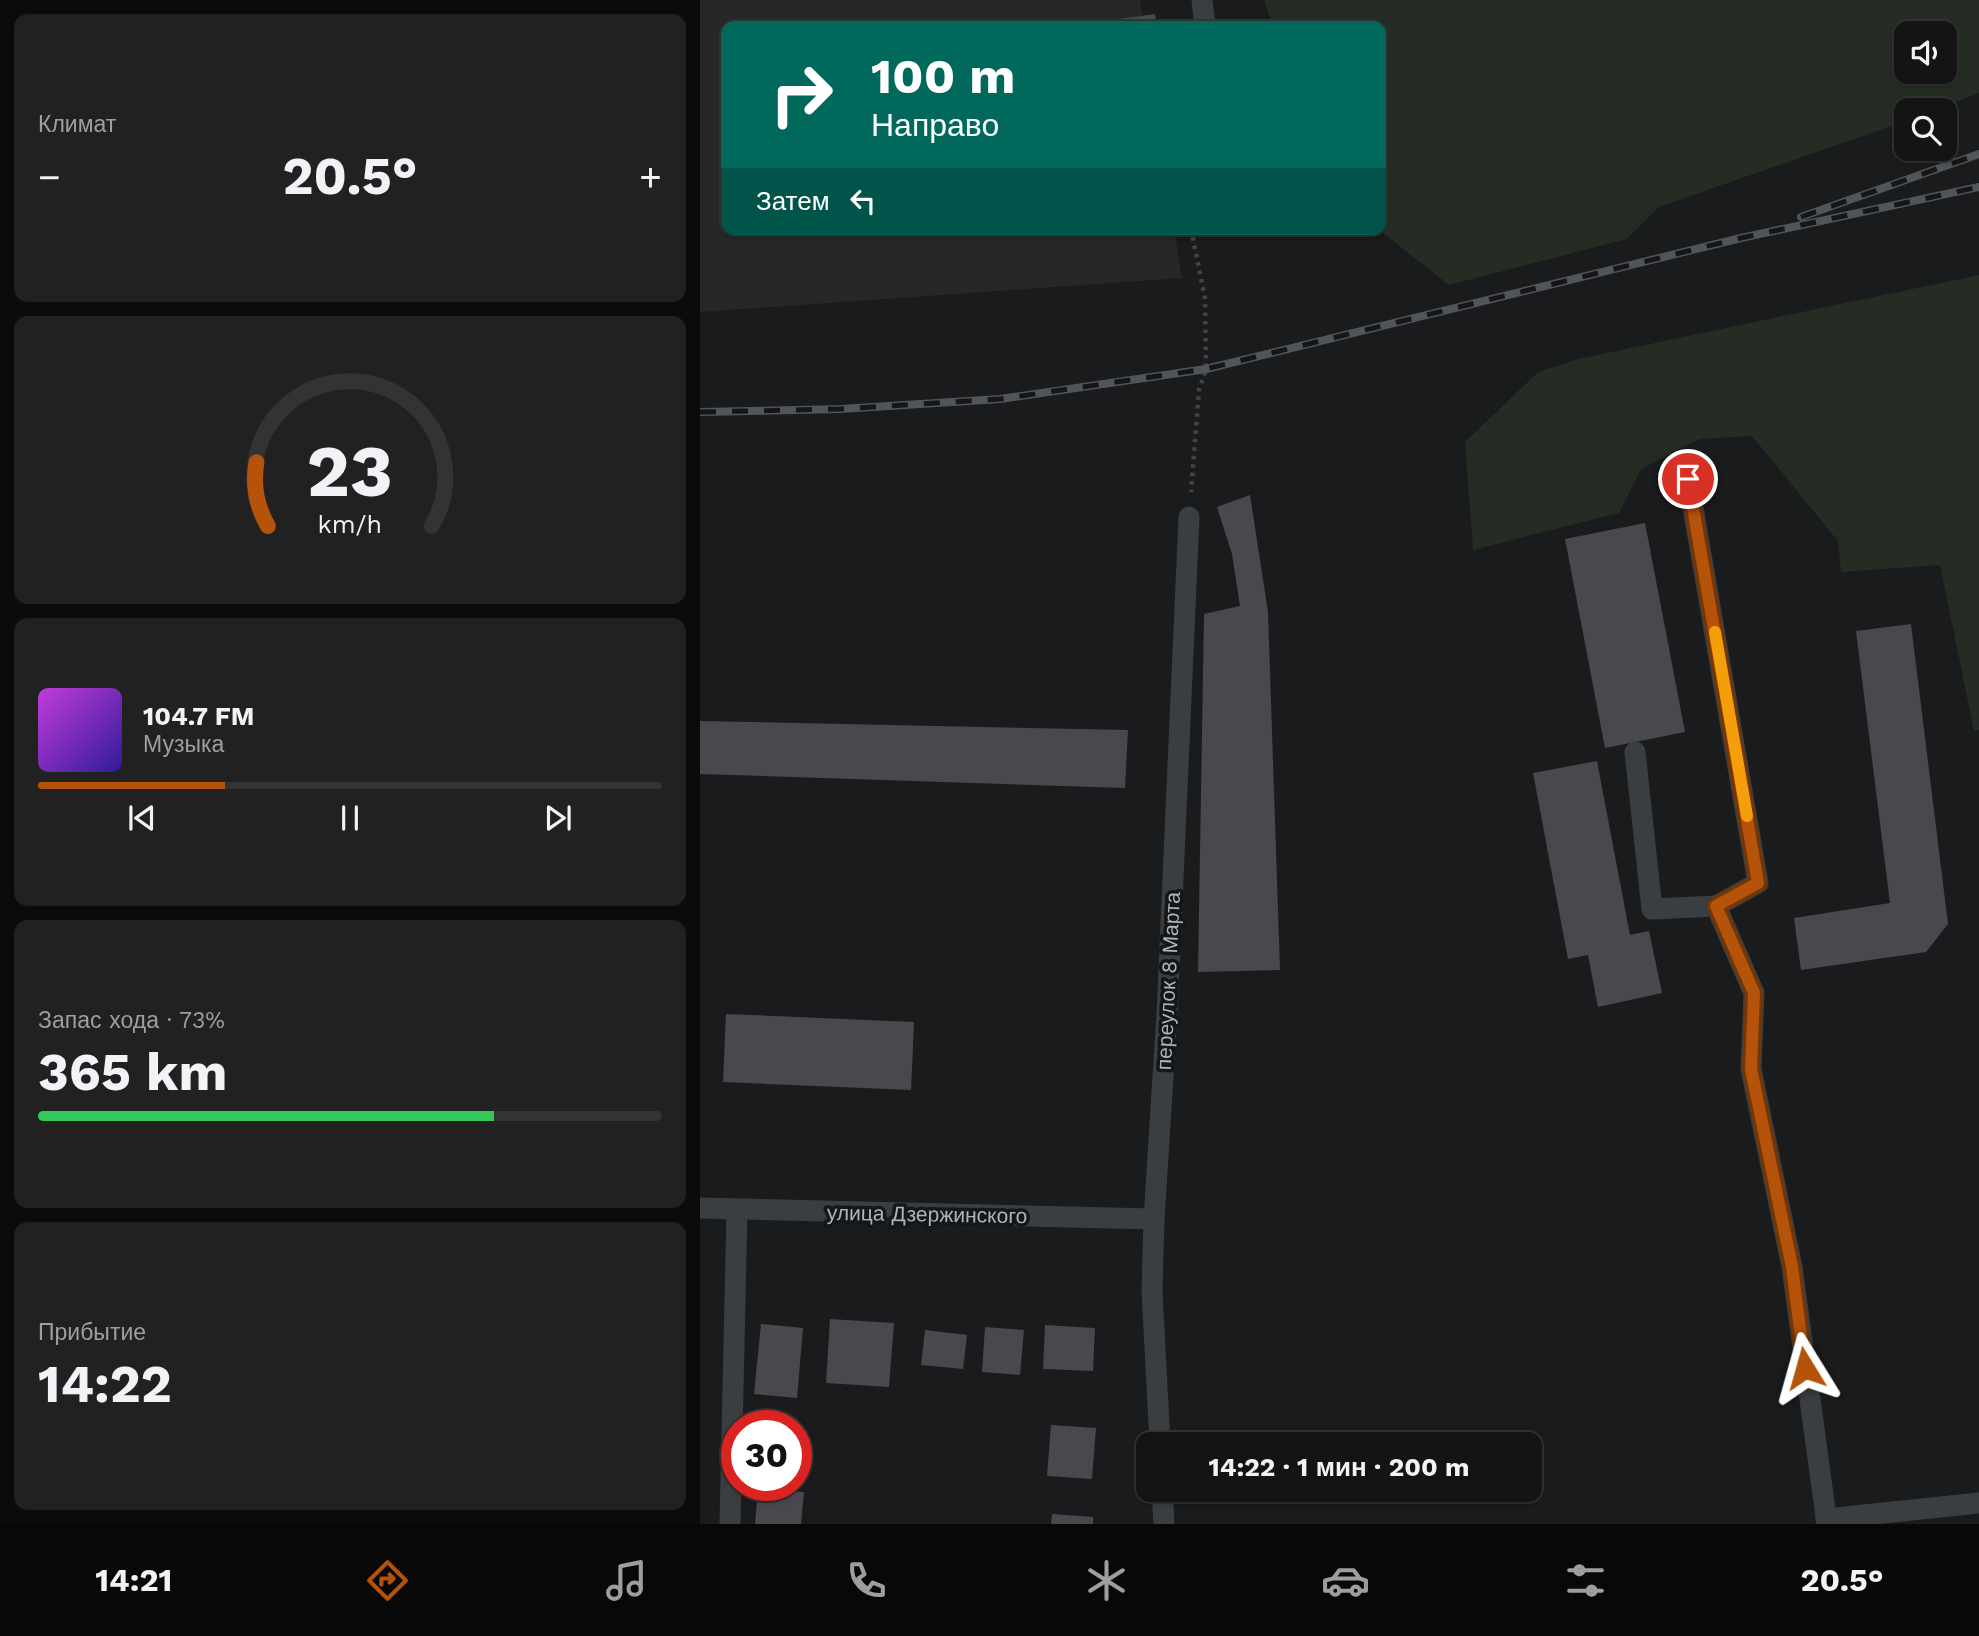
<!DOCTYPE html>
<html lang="ru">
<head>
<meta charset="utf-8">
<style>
  :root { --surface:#141415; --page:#212122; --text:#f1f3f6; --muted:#9d9ea0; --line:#333334; --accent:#b45309 }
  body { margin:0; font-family:"Work Sans",sans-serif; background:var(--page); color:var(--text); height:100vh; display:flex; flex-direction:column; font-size:26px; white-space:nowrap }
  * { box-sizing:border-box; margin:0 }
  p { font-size:23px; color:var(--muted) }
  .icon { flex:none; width:38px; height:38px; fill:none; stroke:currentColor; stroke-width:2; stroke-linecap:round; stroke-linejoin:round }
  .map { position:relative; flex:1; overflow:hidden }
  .details { display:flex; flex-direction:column; gap:14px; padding:14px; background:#0b0b0c; width:700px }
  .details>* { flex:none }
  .banner { position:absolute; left:21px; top:21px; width:665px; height:214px; border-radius:14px; box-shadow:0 2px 5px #0004,0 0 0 2px var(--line); background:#00695c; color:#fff; overflow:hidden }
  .fabs { position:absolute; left:1194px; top:21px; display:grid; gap:14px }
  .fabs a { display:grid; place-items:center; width:63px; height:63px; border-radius:14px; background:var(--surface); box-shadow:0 2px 5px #0004,0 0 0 2px var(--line); font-size:35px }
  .speed { position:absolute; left:21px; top:1410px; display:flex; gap:14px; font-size:35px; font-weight:700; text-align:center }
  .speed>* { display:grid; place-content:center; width:91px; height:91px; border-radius:50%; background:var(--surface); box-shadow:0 2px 5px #0004,0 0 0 2px var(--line); line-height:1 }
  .speed .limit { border:10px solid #d22; background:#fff; color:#111 }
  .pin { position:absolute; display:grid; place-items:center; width:60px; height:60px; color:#fff; margin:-30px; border:4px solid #fff; border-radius:50%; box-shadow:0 2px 7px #0007 }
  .me { position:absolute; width:77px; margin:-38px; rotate:352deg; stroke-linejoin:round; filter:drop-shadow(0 0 5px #0008) }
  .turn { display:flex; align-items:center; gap:24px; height:147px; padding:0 35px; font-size:32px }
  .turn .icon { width:91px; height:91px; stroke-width:2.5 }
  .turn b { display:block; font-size:49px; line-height:60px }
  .then { display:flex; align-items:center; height:66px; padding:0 35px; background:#0003; gap:14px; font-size:26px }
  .big { font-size:52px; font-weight:700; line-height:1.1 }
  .details .widget { flex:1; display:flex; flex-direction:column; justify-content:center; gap:10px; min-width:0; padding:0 24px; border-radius:14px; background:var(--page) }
  .details .dial { align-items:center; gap:0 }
  .dial svg { height:182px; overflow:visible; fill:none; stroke:var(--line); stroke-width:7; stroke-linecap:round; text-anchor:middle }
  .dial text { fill:var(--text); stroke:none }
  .song { display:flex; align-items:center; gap:21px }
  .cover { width:84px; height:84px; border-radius:10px; background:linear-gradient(135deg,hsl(290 70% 55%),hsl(250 70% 35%)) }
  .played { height:7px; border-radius:4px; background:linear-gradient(90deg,var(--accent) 30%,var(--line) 30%) }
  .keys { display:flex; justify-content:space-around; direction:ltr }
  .heat { display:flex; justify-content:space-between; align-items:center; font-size:38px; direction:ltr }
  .charge { height:10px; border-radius:5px; background:linear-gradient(90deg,#34c759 73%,var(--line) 0) }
  .trip { position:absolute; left:436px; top:1432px; width:406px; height:70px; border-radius:14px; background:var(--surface); box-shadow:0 2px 5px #0004,0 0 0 2px var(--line); font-weight:700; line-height:70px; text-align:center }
  .tab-bar { display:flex; height:112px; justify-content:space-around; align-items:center; background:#080808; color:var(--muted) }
  .tab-bar .icon { width:49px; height:49px }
  .tab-bar .selected { color:var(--accent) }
  .tab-bar b { font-size:32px; color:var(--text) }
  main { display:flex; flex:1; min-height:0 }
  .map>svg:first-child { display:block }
  .built { fill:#262729 }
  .green { fill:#252c24; fill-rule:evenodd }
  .building { fill:#47494c }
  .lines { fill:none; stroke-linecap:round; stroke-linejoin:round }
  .path { stroke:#424548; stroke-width:4.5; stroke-dasharray:3.5 5; stroke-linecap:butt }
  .minor { stroke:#3b3e41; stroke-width:21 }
  .tertiary { stroke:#3b3e41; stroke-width:21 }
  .rail-casing { stroke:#515458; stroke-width:8 }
  .rail { stroke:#151617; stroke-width:5; stroke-dasharray:16; stroke-linecap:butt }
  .route-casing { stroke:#753606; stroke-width:18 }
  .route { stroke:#b45309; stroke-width:12 }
  .slow { stroke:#f59e0b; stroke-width:12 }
  .labels { text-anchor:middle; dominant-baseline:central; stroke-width:7; stroke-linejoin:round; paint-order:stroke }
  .street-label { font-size:21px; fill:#aeb4bb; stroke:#151617 }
</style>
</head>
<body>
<main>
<section class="details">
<div class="widget"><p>Климат</p>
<div class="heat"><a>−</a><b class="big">20.5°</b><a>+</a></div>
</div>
<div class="widget dial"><svg viewBox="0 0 100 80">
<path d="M14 69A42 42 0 1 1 86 69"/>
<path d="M14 69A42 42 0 0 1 9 41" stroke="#b45309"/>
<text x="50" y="56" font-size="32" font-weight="700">23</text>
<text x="50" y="72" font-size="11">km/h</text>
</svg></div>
<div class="widget">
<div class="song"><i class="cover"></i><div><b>104.7 FM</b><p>Музыка</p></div></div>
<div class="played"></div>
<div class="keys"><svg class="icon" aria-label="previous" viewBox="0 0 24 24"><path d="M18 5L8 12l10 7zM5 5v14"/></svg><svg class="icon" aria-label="pause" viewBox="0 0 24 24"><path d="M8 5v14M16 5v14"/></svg><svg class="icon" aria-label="next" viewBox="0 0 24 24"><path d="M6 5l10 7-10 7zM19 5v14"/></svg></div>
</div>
<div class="widget"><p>Запас хода · 73%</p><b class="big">365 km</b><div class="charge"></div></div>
<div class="widget"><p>Прибытие</p><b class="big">14:22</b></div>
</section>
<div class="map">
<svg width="1279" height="1524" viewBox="0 0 1279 1524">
  <rect width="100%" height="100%" fill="#1a1b1c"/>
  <!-- built -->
  <polygon class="built" points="0,0 440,0 444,26 26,26 26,229 474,229 482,278 0,312"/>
  <!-- green -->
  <g class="green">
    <path d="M 564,0 L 1279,0 L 1279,93 L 1236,110 L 1206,110 L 1206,121 L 959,207 L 927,239 L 749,285 L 678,229 L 681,229 L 681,26 L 573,26 ZM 1206,33 L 1244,33 L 1244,72 L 1206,72 Z"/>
    <polygon points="1279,275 1279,730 1274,731 1240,565 1141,572 1138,541 1052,436 999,439 941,469 919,513 773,550 765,442 838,372 878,359"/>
  </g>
  <!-- building -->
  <g class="building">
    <polygon points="455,14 457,26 378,26 378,25"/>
    <polygon points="550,495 568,612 580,970 498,972 504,614 540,606 532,554 517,507"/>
    <polygon points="945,523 985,732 905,748 865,539"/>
    <polygon points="1211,624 1248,924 1226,952 1101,970 1094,918 1190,903 1156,631"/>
    <polygon points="0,721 428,730 425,788 0,774"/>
    <polygon points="897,761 930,935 949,931 962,993 898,1007 888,955 868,959 833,773"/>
    <polygon points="26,1014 214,1022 211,1090 23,1082"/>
    <polygon points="130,1319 194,1323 189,1387 126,1383"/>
    <polygon points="61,1324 103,1328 97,1398 54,1394"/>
    <polygon points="345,1325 395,1328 393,1371 343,1369"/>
    <polygon points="285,1327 324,1330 320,1375 282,1372"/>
    <polygon points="225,1330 267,1335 263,1369 221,1365"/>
    <polygon points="351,1425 396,1428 392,1479 347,1476"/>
    <polygon points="58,1488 104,1492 101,1524 55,1524"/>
    <polygon points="352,1514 393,1517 393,1524 351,1524"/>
  </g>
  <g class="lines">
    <!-- path -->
    <polyline class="path" points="491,229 505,298 506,369 499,390 491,492"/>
    <!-- minor -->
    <g class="minor">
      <polyline points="502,0 505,26"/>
      <polyline points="988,479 1058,883 1016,906 1054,993 1051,1069 1092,1267 1127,1524"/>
      <polyline points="935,752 952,909 1016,906"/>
      <polyline points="460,1444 452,1291 454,1219 467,1014 489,517"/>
      <polyline points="462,1489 464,1524"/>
      <polyline points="1126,1519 1279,1503"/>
      <polyline points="30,1524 37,1210"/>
    </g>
    <!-- tertiary -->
    <polyline class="tertiary" points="0,1208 454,1219"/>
    <!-- rail casing -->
    <g class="rail-casing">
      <g id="rail">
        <polyline points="1101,217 1279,154"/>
        <polyline points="0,412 141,409 300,399 506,369 1041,238 1279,187"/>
      </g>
    </g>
    <!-- rail -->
    <use href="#rail" class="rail"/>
  </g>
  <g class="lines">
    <!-- route casing -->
    <g class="route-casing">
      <polyline id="route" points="988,479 1058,883 1016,906 1054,993 1051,1069 1092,1267 1105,1368"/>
    </g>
    <!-- route -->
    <use href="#route" class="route"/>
    <!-- slow -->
    <polyline class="slow" points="1015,632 1047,816"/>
  </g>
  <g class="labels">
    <!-- street labels -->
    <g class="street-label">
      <text transform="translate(468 981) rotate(-87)">переулок 8 Марта</text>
      <text transform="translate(227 1214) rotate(1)">улица Дзержинского</text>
    </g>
  </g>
</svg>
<div class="fabs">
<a><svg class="icon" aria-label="sound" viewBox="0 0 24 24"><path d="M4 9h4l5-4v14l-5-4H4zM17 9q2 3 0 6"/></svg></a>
<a><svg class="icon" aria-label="search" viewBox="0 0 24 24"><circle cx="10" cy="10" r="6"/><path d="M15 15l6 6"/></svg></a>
</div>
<div class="speed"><div class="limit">30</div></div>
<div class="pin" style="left:988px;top:479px;background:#d93025"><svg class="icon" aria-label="arrive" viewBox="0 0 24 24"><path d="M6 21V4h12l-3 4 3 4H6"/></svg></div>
<svg class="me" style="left:1105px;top:1368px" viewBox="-20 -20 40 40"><path d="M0-17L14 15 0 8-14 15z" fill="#b45309" stroke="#fff" stroke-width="4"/></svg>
<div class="trip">14:22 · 1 мин · 200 m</div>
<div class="banner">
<div class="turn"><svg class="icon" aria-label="right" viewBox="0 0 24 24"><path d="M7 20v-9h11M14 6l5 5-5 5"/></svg><div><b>100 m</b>Направо</div></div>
<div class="then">Затем<svg class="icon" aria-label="left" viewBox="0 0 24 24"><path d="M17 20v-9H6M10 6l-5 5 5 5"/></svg></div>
</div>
</div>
</main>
<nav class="tab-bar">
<b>14:21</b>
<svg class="icon selected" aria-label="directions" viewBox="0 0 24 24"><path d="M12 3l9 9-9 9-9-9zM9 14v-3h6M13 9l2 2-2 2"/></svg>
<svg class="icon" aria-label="music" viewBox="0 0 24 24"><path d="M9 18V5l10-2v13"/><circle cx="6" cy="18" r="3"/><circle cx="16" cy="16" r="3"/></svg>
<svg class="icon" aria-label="phone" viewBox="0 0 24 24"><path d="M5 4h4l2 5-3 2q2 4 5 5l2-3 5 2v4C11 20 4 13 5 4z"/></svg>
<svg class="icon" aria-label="climate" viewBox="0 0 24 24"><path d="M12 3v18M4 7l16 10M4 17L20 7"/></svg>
<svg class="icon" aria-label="car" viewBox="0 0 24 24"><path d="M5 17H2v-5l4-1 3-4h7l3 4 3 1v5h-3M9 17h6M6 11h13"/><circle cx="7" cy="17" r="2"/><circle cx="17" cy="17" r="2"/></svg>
<svg class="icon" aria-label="filters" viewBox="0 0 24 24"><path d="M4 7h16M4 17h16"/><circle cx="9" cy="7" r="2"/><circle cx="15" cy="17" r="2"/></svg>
<b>20.5°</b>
</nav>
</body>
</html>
